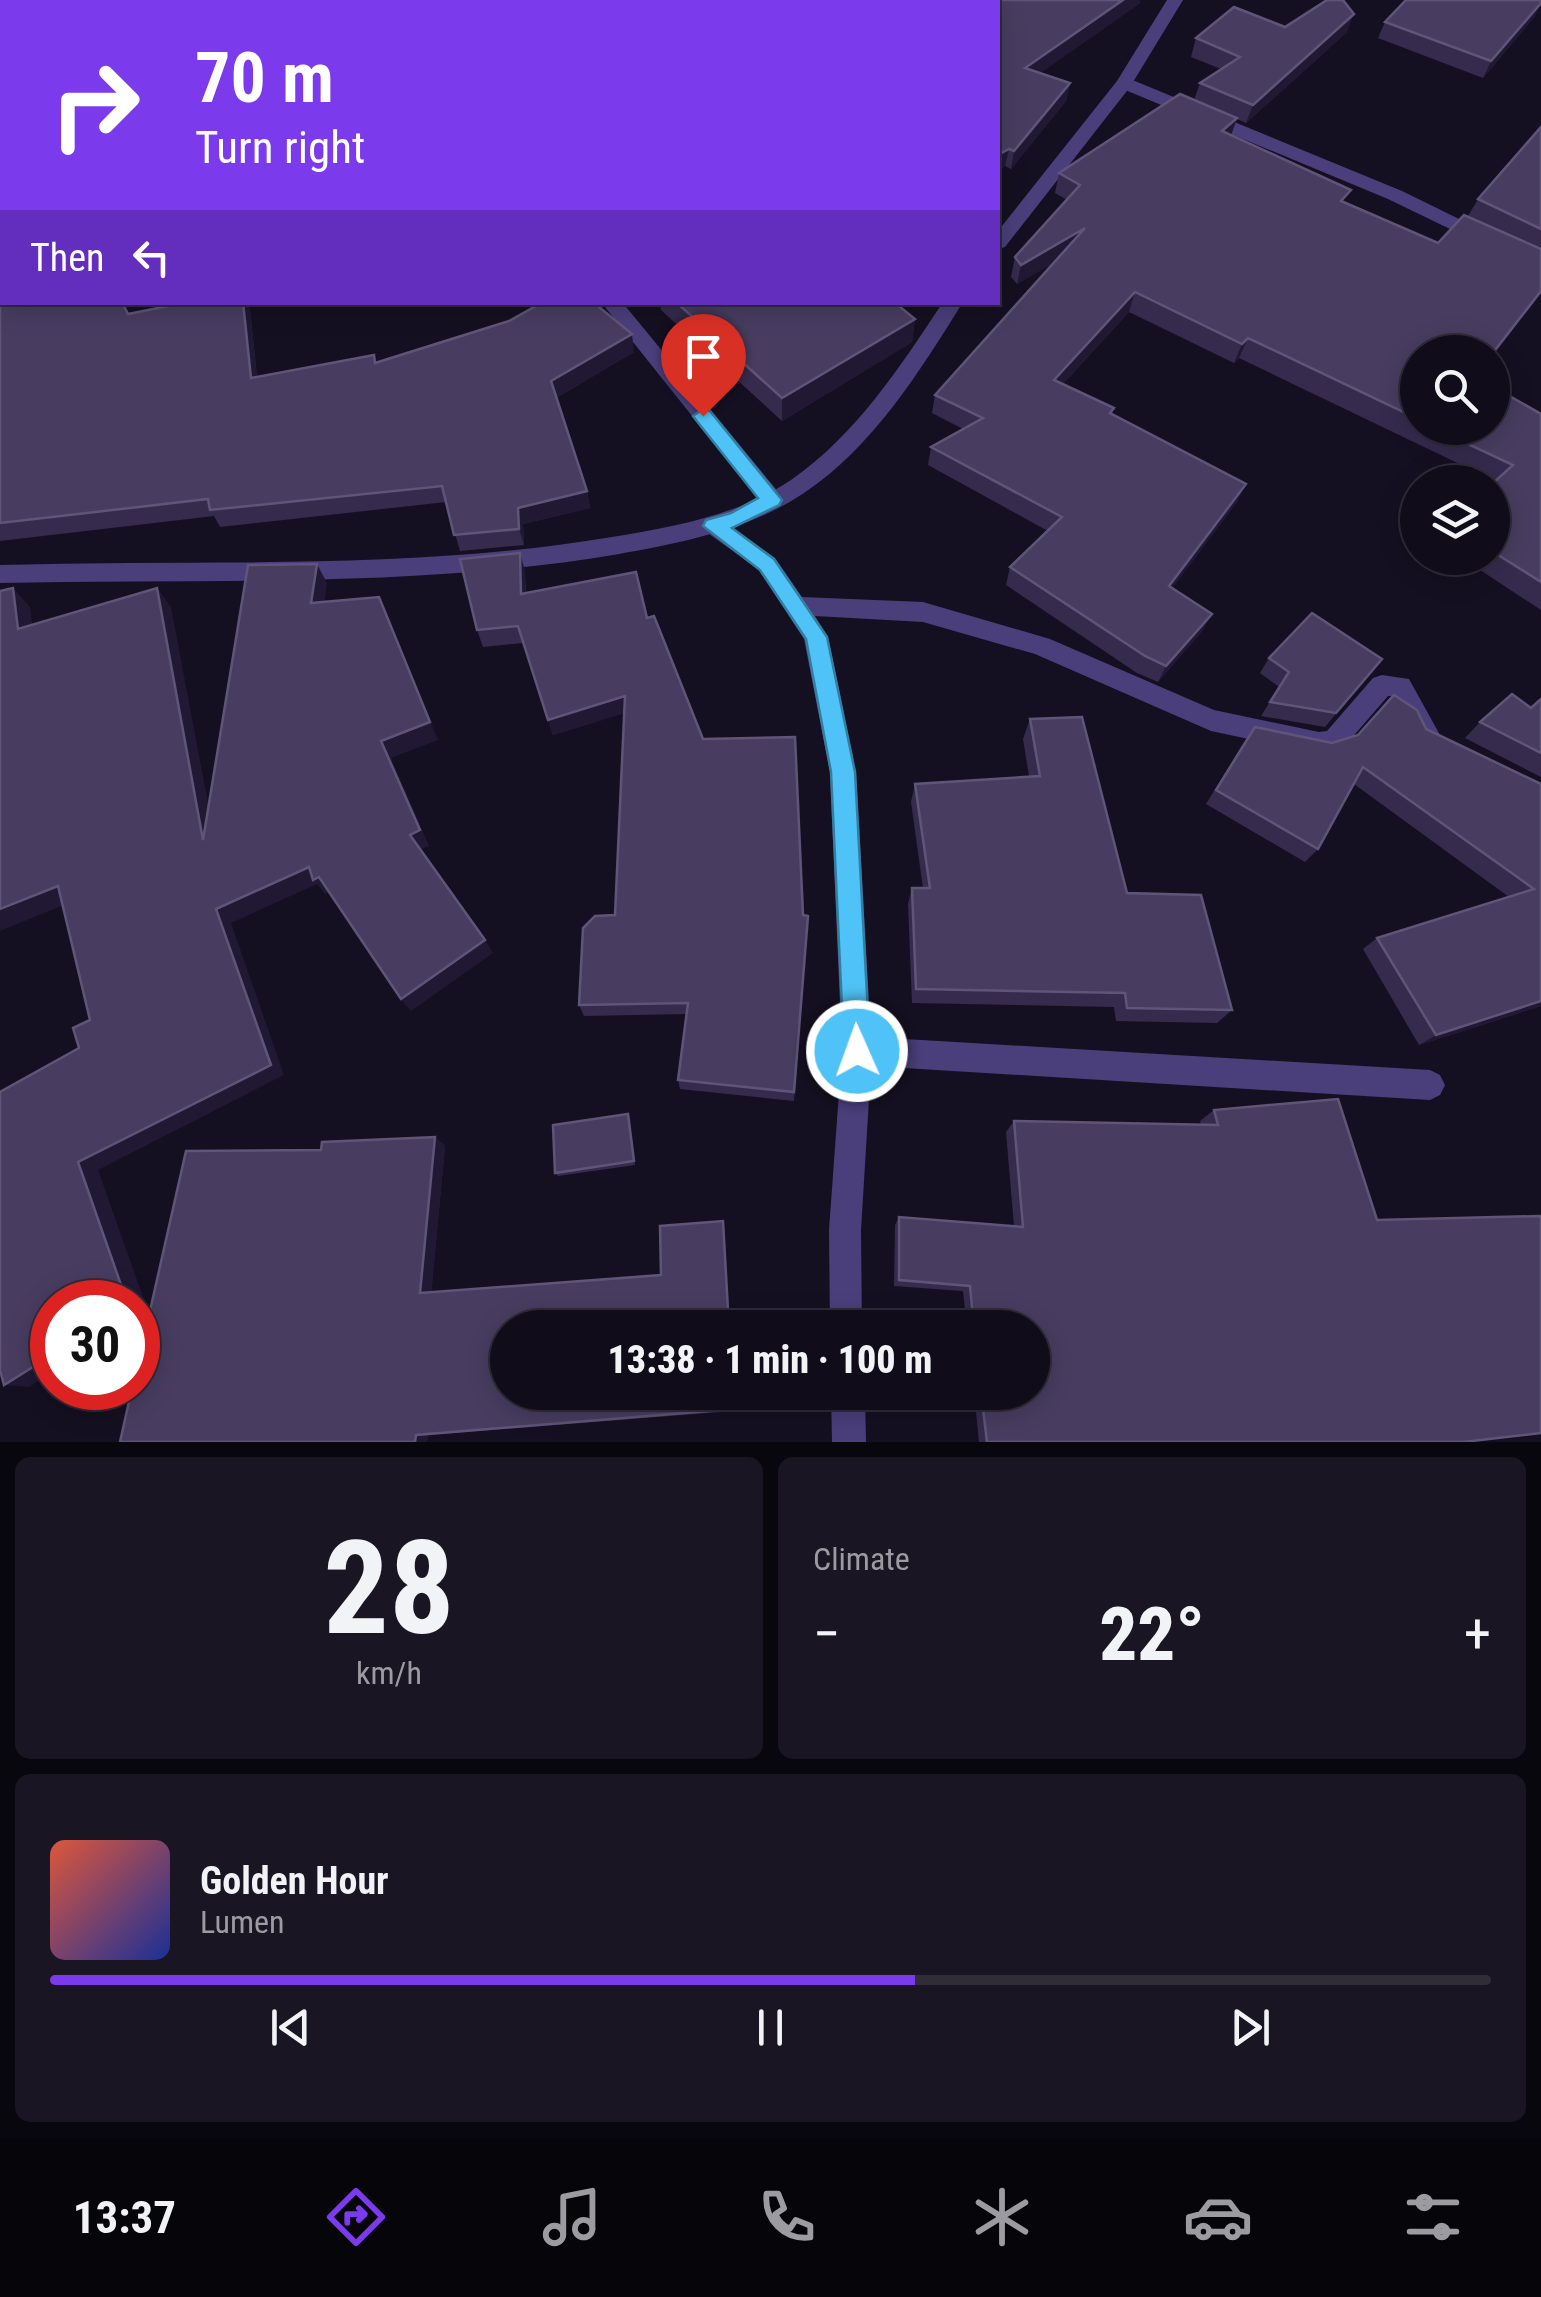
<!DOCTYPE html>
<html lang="en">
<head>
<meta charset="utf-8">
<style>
  :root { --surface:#100c19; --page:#191522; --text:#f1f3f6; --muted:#9c9ba2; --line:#302c38; --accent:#7c3aed }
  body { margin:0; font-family:"Roboto Condensed",sans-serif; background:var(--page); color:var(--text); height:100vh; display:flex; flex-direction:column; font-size:38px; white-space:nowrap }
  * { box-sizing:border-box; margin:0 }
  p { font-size:32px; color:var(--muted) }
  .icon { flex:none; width:55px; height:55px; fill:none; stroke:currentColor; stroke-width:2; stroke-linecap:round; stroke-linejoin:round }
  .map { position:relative; height:1442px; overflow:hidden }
  .sheet { display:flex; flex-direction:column; gap:15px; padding:15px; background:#09070e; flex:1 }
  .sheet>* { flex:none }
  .top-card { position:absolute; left:0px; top:0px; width:1000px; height:305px; box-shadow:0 5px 25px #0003,0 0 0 2px var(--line); background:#7c3aed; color:#fff; overflow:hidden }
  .buttons { position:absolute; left:1400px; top:335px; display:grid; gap:20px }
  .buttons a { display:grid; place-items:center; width:110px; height:110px; border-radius:50%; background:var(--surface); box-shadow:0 5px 25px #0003,0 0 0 2px var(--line); font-size:50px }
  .speed { position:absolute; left:30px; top:1280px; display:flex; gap:20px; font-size:50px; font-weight:700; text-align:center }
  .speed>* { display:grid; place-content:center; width:130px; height:130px; border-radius:50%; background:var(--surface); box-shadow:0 5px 25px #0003,0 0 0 2px var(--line); line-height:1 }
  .speed .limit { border:15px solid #d22; background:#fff; color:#111 }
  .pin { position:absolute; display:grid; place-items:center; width:85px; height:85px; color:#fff; margin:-102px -42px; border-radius:50% 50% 50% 0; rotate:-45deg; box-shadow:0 0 10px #0007 }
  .pin .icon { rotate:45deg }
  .me { position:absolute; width:110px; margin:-55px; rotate:358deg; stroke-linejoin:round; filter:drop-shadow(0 0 8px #0008) }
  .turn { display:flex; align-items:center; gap:35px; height:210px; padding:0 30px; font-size:45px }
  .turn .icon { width:130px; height:130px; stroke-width:2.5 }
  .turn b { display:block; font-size:70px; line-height:85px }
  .then { display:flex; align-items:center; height:95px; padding:0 30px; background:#0003; gap:20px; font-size:38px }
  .big { font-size:75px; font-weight:800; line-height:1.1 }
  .sheet .tile { flex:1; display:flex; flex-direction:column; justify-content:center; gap:15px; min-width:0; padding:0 35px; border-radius:15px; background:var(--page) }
  .sheet .dial { align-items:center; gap:0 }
  .dial b { font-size:130px; line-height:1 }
  .song { display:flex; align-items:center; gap:30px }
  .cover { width:120px; height:120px; border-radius:15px; background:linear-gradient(135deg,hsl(10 70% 55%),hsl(230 70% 35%)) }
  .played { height:10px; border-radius:5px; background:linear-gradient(90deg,var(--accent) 60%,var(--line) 60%) }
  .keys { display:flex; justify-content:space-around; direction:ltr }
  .heat { display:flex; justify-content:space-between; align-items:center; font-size:55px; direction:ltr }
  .sheet .tiles { flex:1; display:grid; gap:15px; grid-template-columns:1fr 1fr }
  .tile:last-child { grid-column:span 2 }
  .trip { position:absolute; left:490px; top:1310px; width:560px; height:100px; border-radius:50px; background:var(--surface); box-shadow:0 5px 25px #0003,0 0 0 2px var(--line); font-weight:800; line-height:100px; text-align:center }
  .tab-bar { display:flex; height:160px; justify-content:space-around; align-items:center; background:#06050a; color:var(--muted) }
  .tab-bar .icon { width:70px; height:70px }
  .tab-bar .current { color:var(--accent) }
  .tab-bar b { font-size:45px; color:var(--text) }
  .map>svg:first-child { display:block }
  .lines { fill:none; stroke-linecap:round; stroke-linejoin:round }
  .stream { fill:#0e183b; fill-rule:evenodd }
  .minor { fill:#4a3f7b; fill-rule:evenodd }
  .tertiary { fill:#4a3f7b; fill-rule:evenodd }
  .wall { fill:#362b4d }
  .shaded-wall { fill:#211834 }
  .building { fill:#483d60; stroke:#5f5578; stroke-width:2.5 }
  .route { fill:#4fc3f7; stroke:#337fa1; stroke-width:2.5 }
</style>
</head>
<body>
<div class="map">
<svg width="1541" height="1442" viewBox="0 0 1541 1442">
  <rect width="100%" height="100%" fill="#151021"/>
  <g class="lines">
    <!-- stream -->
    <polygon class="stream" points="14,0 32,0 29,2 13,2"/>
    <!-- minor -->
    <g class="minor">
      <polygon points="358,0 375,0 376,2 360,2"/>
      <polygon points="1118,79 1130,79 1402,191 1541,259 1541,273 1388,199 1118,87"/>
      <polygon points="601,302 622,302 780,494 783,500 780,506 764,506"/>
      <polygon points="713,516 775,558 802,597 923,602 1050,639 1214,710 1319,732 1327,731 1373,678 1382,675 1409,679 1440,735 1436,743 1427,746 1418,743 1393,696 1388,696 1343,748 1319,754 1211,731 1035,654 923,622 815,616 828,637 856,772 871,1037 1430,1070 1440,1075 1445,1085 1440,1095 1430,1100 871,1066 861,1230 862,1328 830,1328 829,1230 842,1051 830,772 804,639 759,570 705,531 702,525"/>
      <polygon points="831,1392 865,1392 866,1442 832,1442"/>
    </g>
    <!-- tertiary -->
    <g class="tertiary">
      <polygon points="1167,0 1183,0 1130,87 1005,247 998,249 998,231 1117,81"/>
      <path d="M 943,302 L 963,302 C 920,371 873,447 804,493 C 751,529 681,543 619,554 C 414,589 207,578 0,583 L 0,565 C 204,559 410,571 612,537 C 673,527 739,515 791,480 C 856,435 900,367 943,302 Z"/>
    </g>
  </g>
  <!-- wall -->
  <g class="wall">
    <polygon points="824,0 1140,0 1140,3 1040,73 1070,83 1066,101 1011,169 1005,166 998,2 828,2"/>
    <polygon points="1535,16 1483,78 1378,38 1385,22"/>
    <polygon points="1285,27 1347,32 1246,123 1237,119 1231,135 1346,203 1438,243 1468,216 1478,199 1541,127 1541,294 1418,352 1418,428 1492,428 1541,414 1541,610 1462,558 1492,558 1492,484 1495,481 1239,358 1234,363 1129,312 1063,384 1114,408 1112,414 1237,502 1172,588 1203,630 1158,682 1137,673 1006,585 1010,567 1048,531 928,465 931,447 963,429 932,413 935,395 1053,263 1017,284 1011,277 1015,257 1067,200 1055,193 1059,173 1194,100 1200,83 1221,69 1191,57 1196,38"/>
    <polygon points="0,109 128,314 246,302 250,310 257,377 374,355 376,363 634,352 556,398 587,491 590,508 523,524 524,545 460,551 446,502 220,527 214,516 0,541"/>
    <polygon points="660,302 894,302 915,319 912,342 782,421 661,310"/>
    <polygon points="525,571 526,593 647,618 703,739 803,915 808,916 794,1101 680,1089 678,1080 686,1014 584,1016 579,1005 615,915 624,713 553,735 523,643 483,647 477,630"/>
    <polygon points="1269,658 1382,659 1325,727 1261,716 1279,687 1260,673"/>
    <polygon points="1541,699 1541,777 1465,738 1480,722 1531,708"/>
    <polygon points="1030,719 1127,893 1232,1010 1217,1023 1116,1021 1114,1007 912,1003 908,904 912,888 923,888 911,802 915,784 1029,776 1023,739"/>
    <polygon points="1426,729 1541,784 1541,1006 1419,1045 1363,949 1377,938 1509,897 1354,784 1318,849 1305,862 1206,804 1244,742 1332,743"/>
    <polygon points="1214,1110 1377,1220 1463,1442 979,1442 974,1392 1032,1392 1032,1328 967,1328 963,1291 894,1286 895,1225 899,1217 1014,1226 1006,1132 1014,1121 1201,1125 1200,1121"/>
    <polygon points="628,1114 635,1165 558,1176 555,1173"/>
    <polygon points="435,1137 445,1146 431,1293 661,1275 724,1228 730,1328 508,1328 508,1392 733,1392 734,1411 428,1435 427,1442 120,1442 321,1150"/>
  </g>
  <!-- shaded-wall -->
  <g class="shaded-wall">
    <polygon points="765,0 803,0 798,2 760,2"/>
    <polygon points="1123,0 1140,0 1140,3 1022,86 1025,68"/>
    <polygon points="1541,3 1535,16 1483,78 1491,61"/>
    <polygon points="1354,14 1347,32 1246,123 1253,105"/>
    <polygon points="1070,83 1066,101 1011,169 1014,151"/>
    <polygon points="1237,118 1230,138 1222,131"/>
    <polygon points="1009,149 1005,166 998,171 998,155"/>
    <polygon points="1085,228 1080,248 1017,284 1021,265"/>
    <polygon points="1541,291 1541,294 1492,357 1492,354"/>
    <polygon points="1135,292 1129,312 1049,399 1054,380"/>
    <polygon points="243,302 246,302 250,310 259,396 251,378"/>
    <polygon points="915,319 912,342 782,421 782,398"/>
    <polygon points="632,334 634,352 554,399 551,381"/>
    <polygon points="1248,338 1239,358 1234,363 1242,344"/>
    <polygon points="1246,484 1237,502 1161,603 1169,586"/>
    <polygon points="587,491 590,508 523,524 524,545 519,529 518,508"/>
    <polygon points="520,553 525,571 526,611 521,594"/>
    <polygon points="317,564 327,583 322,622 311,603"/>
    <polygon points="13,588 30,607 35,648 18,629"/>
    <polygon points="157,588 171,607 218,856 203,840"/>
    <polygon points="379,597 438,740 391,758 429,846 419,850 410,835 381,741"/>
    <polygon points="1212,614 1203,630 1158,682 1166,666"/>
    <polygon points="625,696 628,712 553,735 548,720"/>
    <polygon points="309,867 319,877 331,891 325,894 317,884 231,923 284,1075 98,1170 148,1311 138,1318 138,1302 127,1302 78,1162 216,909"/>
    <polygon points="58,886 76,900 0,931 0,909"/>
    <polygon points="485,940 493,953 411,1011 401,999"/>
    <polygon points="1541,1001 1541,1006 1419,1045 1436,1035"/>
    <polygon points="435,1137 445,1146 431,1298 420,1293"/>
    <polygon points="723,1221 724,1228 730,1328 729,1328"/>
    <polygon points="52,1355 52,1372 29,1387 4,1385"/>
    <polygon points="416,1435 428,1435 427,1442 415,1442"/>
  </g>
  <!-- building -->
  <g class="building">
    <polygon points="219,0 358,0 360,2 211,2"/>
    <polygon points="512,0 765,0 760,2 508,1"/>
    <polygon points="854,0 1123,0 1025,68 1070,83 1014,151 1009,149 998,155 998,2 858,2"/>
    <polygon points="1327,0 1343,0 1354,14 1253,105 1200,83 1240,57 1196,38 1234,7 1285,27"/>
    <polygon points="1406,0 1541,0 1541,3 1491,61 1385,22"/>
    <polygon points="1180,94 1237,118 1222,131 1351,190 1341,201 1438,243 1464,215 1541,249 1541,291 1492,354 1492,352 1418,352 1418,419 1248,338 1242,344 1135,292 1054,380 1114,408 1110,413 1246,484 1169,586 1212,614 1166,666 1145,656 1010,567 1062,517 931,447 983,418 935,395 1085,228 1021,265 1015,257 1080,185 1059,173"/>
    <polygon points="2,108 2,302 122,302 128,314 188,302 243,302 251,378 374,355 375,363 509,321 543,302 593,302 632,334 551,381 587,491 518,508 519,529 454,535 442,486 210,510 208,499 0,523 0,109"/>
    <polygon points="1541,127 1541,229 1478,199"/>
    <polygon points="676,302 894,302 915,319 782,398"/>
    <polygon points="1492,386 1541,414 1541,582 1492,551 1492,484 1513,465 1434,428 1492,428"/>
    <polygon points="520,553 521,594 636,572 647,618 654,616 703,739 795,737 803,915 808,916 794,1092 678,1080 688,1003 579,1005 583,928 595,916 615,915 625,696 548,720 518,626 477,630 460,559"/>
    <polygon points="317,564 311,603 379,597 430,722 381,741 420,830 410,835 485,940 401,999 319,877 313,880 309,867 216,909 271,1065 78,1162 127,1302 52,1302 52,1355 4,1385 0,1370 0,1092 79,1048 73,1028 90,1020 58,886 0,909 0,591 13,588 18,629 157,588 203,840 248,565"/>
    <polygon points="1312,613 1382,659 1336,713 1270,702 1289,672 1269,658"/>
    <polygon points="1512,694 1531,708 1541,699 1541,753 1480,722"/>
    <polygon points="1394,695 1417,710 1426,729 1541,784 1541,1001 1436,1035 1377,938 1534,889 1363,767 1318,849 1216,790 1255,727 1332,743 1358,735"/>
    <polygon points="1082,717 1127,893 1201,895 1232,1010 1127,1008 1125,993 916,989 912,888 930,888 915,784 1040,776 1030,719"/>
    <polygon points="1338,1099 1377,1220 1541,1216 1541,1433 1463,1442 987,1442 981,1392 1032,1392 1032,1328 974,1328 970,1286 899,1280 899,1217 1023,1227 1014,1121 1218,1125 1214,1110"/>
    <polygon points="628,1114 634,1161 555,1173 553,1125"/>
    <polygon points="435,1137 420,1293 661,1275 660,1226 723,1221 729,1328 508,1328 508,1392 732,1392 733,1409 416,1435 415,1442 120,1442 132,1388 138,1388 138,1364 186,1151 321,1150 322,1142"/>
  </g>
  <!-- route -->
  <polygon class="route" points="703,409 710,411 782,500 779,505 732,528 774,559 827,637 855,772 870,1051 866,1060 857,1064 848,1060 844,1051 831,772 806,639 760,570 703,526 706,520 731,513 758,498 696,420 693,416"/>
</svg>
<div class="buttons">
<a><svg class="icon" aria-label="search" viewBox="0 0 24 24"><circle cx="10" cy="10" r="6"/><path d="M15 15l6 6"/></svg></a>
<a><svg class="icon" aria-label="layers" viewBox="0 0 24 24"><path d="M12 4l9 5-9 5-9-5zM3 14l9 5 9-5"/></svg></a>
</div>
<div class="speed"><div class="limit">30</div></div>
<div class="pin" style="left:703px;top:416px;background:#d93025"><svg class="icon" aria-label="arrive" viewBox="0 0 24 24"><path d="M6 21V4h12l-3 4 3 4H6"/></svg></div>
<svg class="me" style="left:857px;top:1051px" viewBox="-20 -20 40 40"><circle r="17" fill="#4fc3f7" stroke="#fff" stroke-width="3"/><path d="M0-11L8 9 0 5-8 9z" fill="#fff"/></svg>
<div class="trip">13:38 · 1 min · 100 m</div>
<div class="top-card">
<div class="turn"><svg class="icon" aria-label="right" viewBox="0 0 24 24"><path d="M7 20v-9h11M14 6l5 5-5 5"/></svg><div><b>70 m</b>Turn right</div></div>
<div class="then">Then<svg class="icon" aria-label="left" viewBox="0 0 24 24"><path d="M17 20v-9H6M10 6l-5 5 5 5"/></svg></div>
</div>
</div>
<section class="sheet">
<div class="tiles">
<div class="tile dial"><b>28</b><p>km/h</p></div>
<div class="tile"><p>Climate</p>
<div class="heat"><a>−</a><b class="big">22°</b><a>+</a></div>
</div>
<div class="tile">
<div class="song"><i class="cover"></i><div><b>Golden Hour</b><p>Lumen</p></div></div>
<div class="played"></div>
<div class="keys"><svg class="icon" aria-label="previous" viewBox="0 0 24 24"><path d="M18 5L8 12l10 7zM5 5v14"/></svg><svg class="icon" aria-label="pause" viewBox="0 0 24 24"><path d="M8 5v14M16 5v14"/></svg><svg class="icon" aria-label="next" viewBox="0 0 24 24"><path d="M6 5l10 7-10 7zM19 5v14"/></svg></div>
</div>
</div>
</section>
<nav class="tab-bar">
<b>13:37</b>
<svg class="icon current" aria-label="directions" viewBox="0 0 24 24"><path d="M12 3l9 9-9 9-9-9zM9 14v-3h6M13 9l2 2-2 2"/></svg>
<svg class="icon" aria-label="music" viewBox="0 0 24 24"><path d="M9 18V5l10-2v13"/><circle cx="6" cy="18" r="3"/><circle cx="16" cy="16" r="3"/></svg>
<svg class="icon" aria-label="phone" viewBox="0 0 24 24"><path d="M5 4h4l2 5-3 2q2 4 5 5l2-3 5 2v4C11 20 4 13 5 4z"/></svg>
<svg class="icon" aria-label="climate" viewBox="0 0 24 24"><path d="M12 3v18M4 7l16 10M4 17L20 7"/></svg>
<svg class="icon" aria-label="car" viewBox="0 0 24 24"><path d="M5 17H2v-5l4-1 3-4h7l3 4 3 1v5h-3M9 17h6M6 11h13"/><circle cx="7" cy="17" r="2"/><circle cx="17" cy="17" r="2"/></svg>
<svg class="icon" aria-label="filters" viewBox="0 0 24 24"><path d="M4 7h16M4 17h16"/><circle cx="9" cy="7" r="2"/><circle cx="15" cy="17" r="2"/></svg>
</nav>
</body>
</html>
